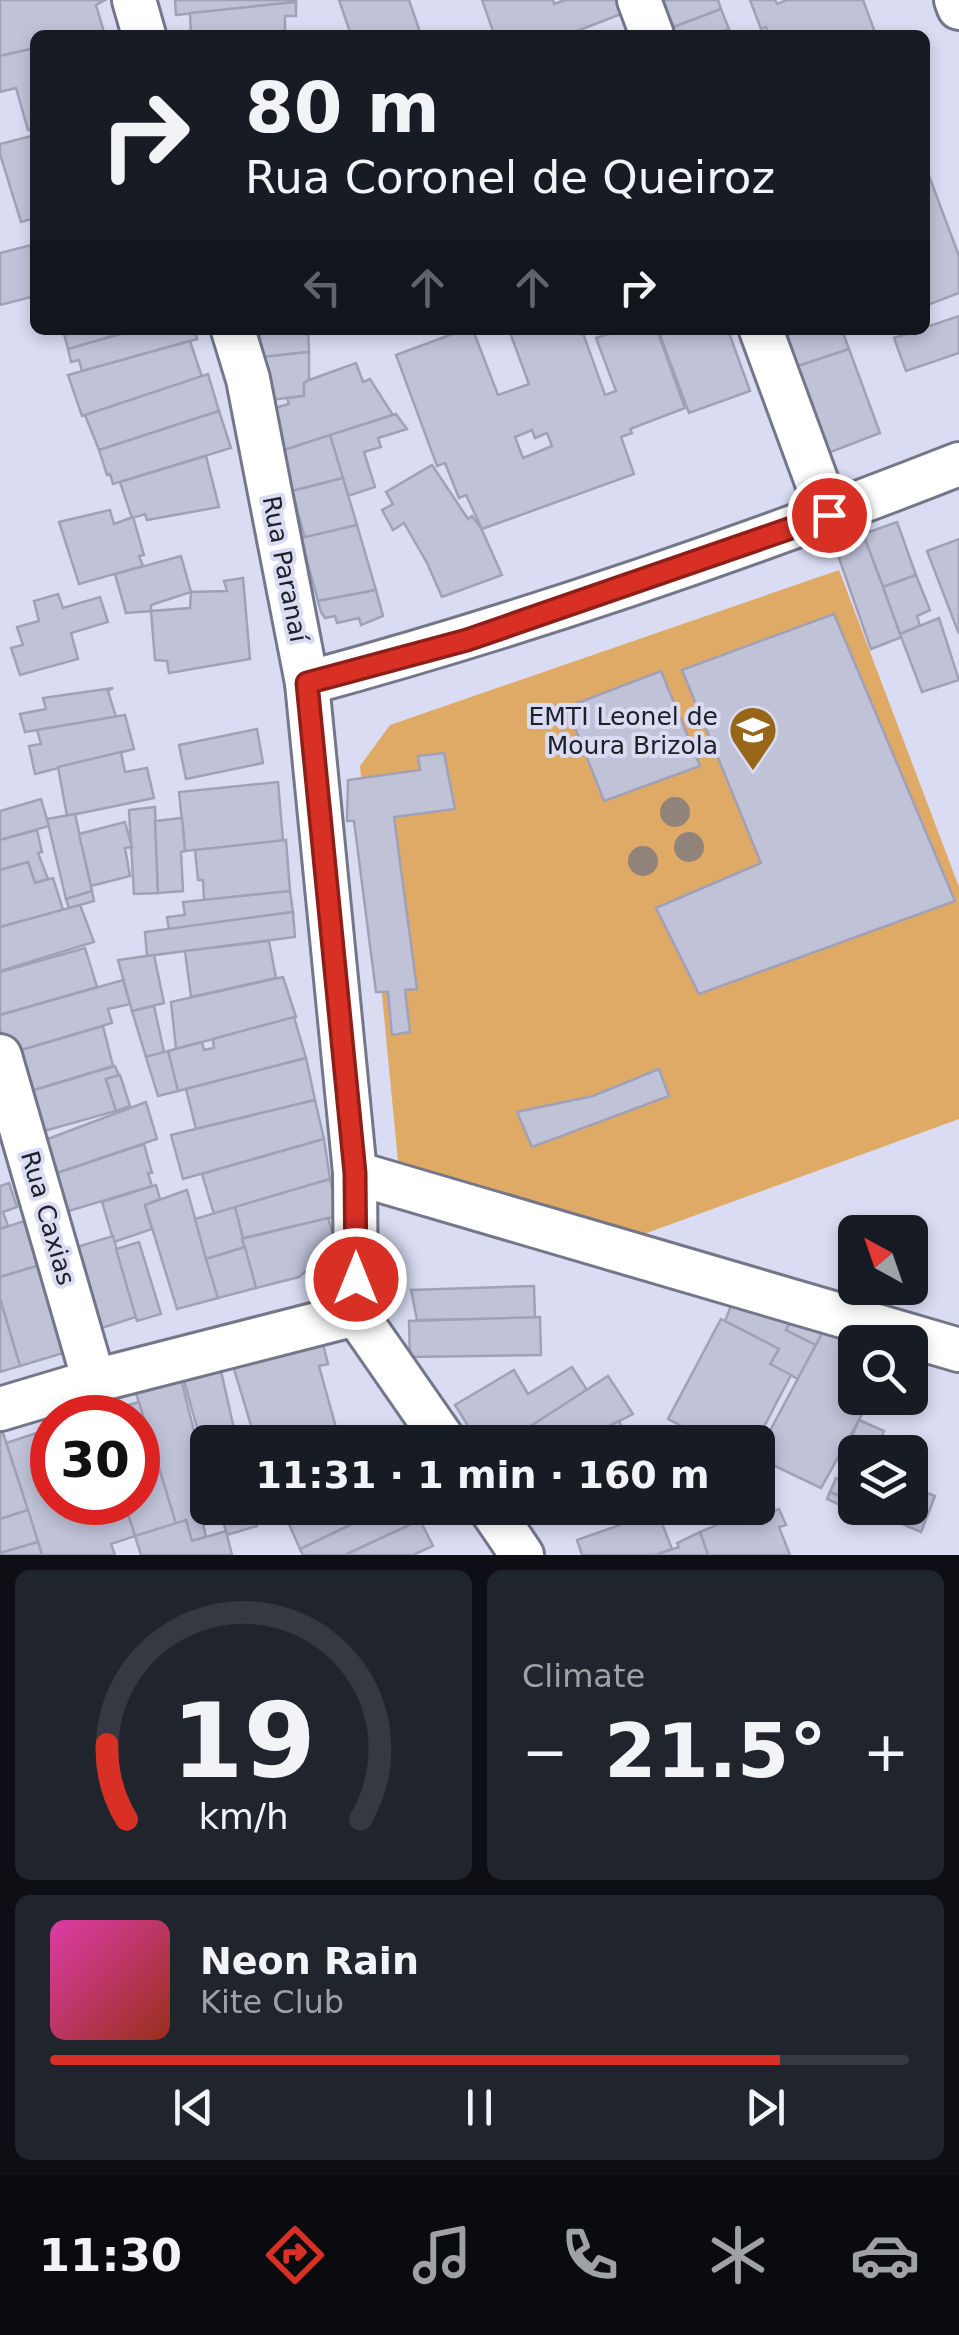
<!DOCTYPE html>
<html lang="en">
<head>
<meta charset="utf-8">
<style>
  :root { --surface:#171b24; --page:#20242c; --text:#f1f3f6; --muted:#9ea1a6; --line:#363941; --accent:#d93025 }
  body { margin:0; font-family:"DejaVu Sans",sans-serif; background:var(--page); color:var(--text); height:100vh; display:flex; flex-direction:column; font-size:38px; white-space:nowrap }
  * { box-sizing:border-box; margin:0 }
  p { font-size:32px; color:var(--muted) }
  .icon { flex:none; width:55px; height:55px; fill:none; stroke:currentColor; stroke-width:2; stroke-linecap:round; stroke-linejoin:round }
  .map { position:relative; height:1555px; overflow:hidden }
  .sheet { display:flex; flex-direction:column; gap:15px; padding:15px; background:#0d0f14; flex:1 }
  .sheet>* { flex:none }
  .banner { position:absolute; left:30px; top:30px; width:900px; height:305px; border-radius:15px; box-shadow:0 5px 15px #0003; background:#171b24; color:var(--text); overflow:hidden }
  .needle { width:65px; rotate:320deg }
  .controls { position:absolute; left:838px; top:1215px; display:grid; gap:20px }
  .controls a { display:grid; place-items:center; width:90px; height:90px; border-radius:15px; background:var(--surface); box-shadow:0 5px 15px #0003; font-size:50px }
  .speed { position:absolute; left:30px; top:1395px; display:flex; gap:20px; font-size:50px; font-weight:700; text-align:center }
  .speed>* { display:grid; place-content:center; width:130px; height:130px; border-radius:50%; background:var(--surface); box-shadow:0 5px 15px #0003; line-height:1 }
  .speed .limit { border:15px solid #d22; background:#fff; color:#111 }
  .pin { position:absolute; display:grid; place-items:center; width:85px; height:85px; color:#fff; margin:-42px; border:5px solid #fff; border-radius:50%; box-shadow:0 2px 10px #0007 }
  .me { position:absolute; width:110px; margin:-55px; rotate:0deg; stroke-linejoin:round; filter:drop-shadow(0 0 8px #0008) }
  .turn { display:flex; align-items:center; gap:35px; height:210px; padding:0 50px; font-size:45px }
  .turn .icon { width:130px; height:130px; stroke-width:2.5 }
  .turn b { display:block; font-size:70px; line-height:85px }
  .lanes { display:flex; align-items:center; height:95px; padding:0 50px; background:#0003; justify-content:center; gap:50px; direction:ltr }
  .lanes .off { opacity:.35 }
  .big { font-size:75px; font-weight:700; line-height:1.1 }
  .sheet .tile { flex:1; display:flex; flex-direction:column; justify-content:center; gap:15px; min-width:0; padding:0 35px; border-radius:15px; background:var(--page) }
  .sheet .dial { align-items:center; gap:0 }
  .dial svg { height:260px; overflow:visible; fill:none; stroke:var(--line); stroke-width:7; stroke-linecap:round; text-anchor:middle }
  .dial text { fill:var(--text); stroke:none }
  .song { display:flex; align-items:center; gap:30px }
  .cover { width:120px; height:120px; border-radius:15px; background:linear-gradient(135deg,hsl(320 70% 55%),hsl(10 70% 35%)) }
  .played { height:10px; border-radius:5px; background:linear-gradient(90deg,var(--accent) 85%,var(--line) 85%) }
  .keys { display:flex; justify-content:space-around; direction:ltr }
  .heat { display:flex; justify-content:space-between; align-items:center; font-size:55px; direction:ltr }
  .sheet .tiles { flex:1; display:grid; gap:15px; grid-template-columns:1fr 1fr }
  .tile:last-child { grid-column:span 2 }
  .trip { position:absolute; left:190px; top:1425px; width:585px; height:100px; border-radius:15px; background:var(--surface); box-shadow:0 5px 15px #0003; font-weight:700; line-height:100px; text-align:center }
  .tab-bar { display:flex; height:160px; justify-content:space-around; align-items:center; background:#090b0e; color:var(--muted) }
  .tab-bar .icon { width:70px; height:70px }
  .tab-bar .current { color:var(--accent) }
  .tab-bar b { font-size:45px; color:var(--text) }
  .map>svg:first-child { display:block }
  .green { fill:#deaa66 }
  .building { fill:#c0c2d8; stroke:#a0a1b7; stroke-width:2.5; fill-rule:evenodd }
  .lines { fill:none; stroke-linecap:round; stroke-linejoin:round }
  .street-casing { stroke:#74768a; stroke-width:48 }
  .street { stroke:#fff; stroke-width:42 }
  .tree { fill:#908379 }
  .route-casing { stroke:#8d1f18; stroke-width:25 }
  .route { stroke:#d93025; stroke-width:18 }
  .labels { text-anchor:middle; dominant-baseline:central; stroke-width:8; stroke-linejoin:round; paint-order:stroke }
  .street-label { font-size:25px; fill:#202129; stroke:#dadcf3 }
  .poi-label { font-size:25px; fill:#202129; stroke:#dadcf3; text-anchor:end }
</style>
</head>
<body>
<div class="map">
<svg width="959" height="1555" viewBox="0 0 959 1555">
  <rect width="100%" height="100%" fill="#dadcf3"/>
  <!-- green -->
  <polygon class="green" points="839,570 959,887 959,1119 633,1238 399,1172 360,766 390,725"/>
  <!-- building -->
  <g class="building">
    <polygon points="0,0 105,0 96,5 104,32 35,35 35,48 0,56"/>
    <polygon points="175,0 296,0 296,2 176,15"/>
    <polygon points="339,0 409,0 421,35 351,35"/>
    <polygon points="482,0 553,0 554,4 565,0 616,0 621,14 577,31 578,35 499,35 494,34"/>
    <polygon points="652,0 718,0 721,9 663,31"/>
    <polygon points="750,0 775,0 777,4 787,0 863,0 876,35 769,35 766,27 761,29"/>
    <polygon points="296,2 296,16 285,16 285,34 191,35 190,13"/>
    <polygon points="721,9 729,29 714,35 665,35 663,31"/>
    <polygon points="35,48 35,128 28,130 16,88 0,92 0,56"/>
    <polygon points="35,135 35,218 21,222 0,154 0,144"/>
    <polygon points="925,165 959,256 959,293 925,306"/>
    <polygon points="35,244 35,296 0,305 0,253"/>
    <polygon points="959,316 959,353 906,371 894,338"/>
    <polygon points="63,330 134,330 68,349"/>
    <polygon points="134,330 195,330 197,339 82,371 79,360 71,362 68,349"/>
    <polygon points="259,330 308,330 309,352 263,357"/>
    <path d="M 463,330 L 473,330 L 498,395 L 529,384 L 509,330 L 592,330 L 583,333 L 605,395 L 616,391 L 596,338 L 619,330 L 657,330 L 685,408 L 630,429 L 632,433 L 621,437 L 634,474 L 482,529 L 466,495 L 459,498 L 445,463 L 437,466 L 396,355 ZM 532,430 L 535,438 L 547,433 L 552,446 L 523,458 L 515,437 Z"/>
    <polygon points="658,330 728,330 750,391 689,413"/>
    <polygon points="802,330 842,330 849,349 789,369 777,339"/>
    <polygon points="190,341 202,377 82,416 68,375"/>
    <polygon points="849,349 880,433 823,455 789,369"/>
    <polygon points="309,352 309,380 304,383 304,396 269,400 263,357"/>
    <polygon points="356,363 363,382 370,379 393,415 284,450 275,408 289,404 287,398 304,396 304,383 309,380"/>
    <polygon points="208,374 219,411 99,450 85,415"/>
    <polygon points="219,411 231,448 113,484 110,474 107,475 99,450"/>
    <polygon points="396,414 407,429 378,438 381,447 364,452 375,487 348,496 330,435"/>
    <polygon points="330,435 343,478 292,491 284,450"/>
    <polygon points="206,456 219,507 147,520 145,514 132,518 120,482"/>
    <polygon points="432,465 468,519 472,516 481,528 502,575 442,597 427,563 404,523 393,530 382,510 393,504 386,492"/>
    <polygon points="343,478 357,525 305,538 292,491"/>
    <polygon points="110,510 114,524 133,517 144,555 139,556 143,566 79,584 59,522"/>
    <polygon points="897,522 916,575 883,587 863,534"/>
    <polygon points="357,525 376,590 318,601 301,538"/>
    <polygon points="863,534 902,637 871,649 834,544"/>
    <polygon points="959,539 959,634 927,551"/>
    <polygon points="181,556 191,592 151,605 151,611 126,613 115,574"/>
    <polygon points="916,575 930,610 917,616 920,626 900,634 883,587"/>
    <polygon points="243,578 250,659 169,673 167,661 155,660 151,611 190,608 191,592 227,591 224,581"/>
    <polygon points="376,590 383,616 361,625 359,618 337,623 335,616 325,618 321,612 318,601"/>
    <polygon points="58,594 63,608 100,597 108,622 71,633 78,659 20,675 11,648 23,645 17,627 39,621 34,601"/>
    <polygon points="834,614 955,901 699,994 656,908 761,863 682,670"/>
    <polygon points="939,618 959,680 922,692 900,634"/>
    <polygon points="661,671 700,766 604,801 567,707"/>
    <polygon points="113,688 108,691 116,717 25,732 20,714 46,709 43,698"/>
    <polygon points="125,715 134,749 35,774 29,746 41,744 37,730"/>
    <polygon points="257,729 263,763 186,779 179,745"/>
    <polygon points="121,752 125,772 147,768 154,798 67,816 58,767"/>
    <polygon points="444,753 455,809 394,817 417,989 405,990 410,1032 392,1035 388,992 376,992 354,821 347,821 348,780 420,770 418,756"/>
    <polygon points="278,782 283,841 185,851 179,792"/>
    <polygon points="41,799 49,826 0,840 0,811"/>
    <polygon points="155,807 158,893 134,894 129,810"/>
    <polygon points="75,814 92,891 66,899 47,819"/>
    <polygon points="182,818 185,851 181,852 183,891 158,893 155,821"/>
    <polygon points="125,822 132,847 125,848 130,876 91,886 79,834"/>
    <polygon points="37,830 42,852 38,853 48,879 35,883 28,862 0,870 0,840"/>
    <polygon points="286,840 290,891 204,900 203,880 198,880 195,850"/>
    <polygon points="28,862 35,883 53,878 63,910 0,927 0,870"/>
    <polygon points="92,891 94,901 69,908 66,899"/>
    <polygon points="290,891 293,912 169,929 167,917 185,915 183,902"/>
    <polygon points="80,905 94,942 0,971 0,927"/>
    <polygon points="293,912 295,937 147,956 145,932"/>
    <polygon points="269,941 276,978 191,997 185,951"/>
    <polygon points="85,948 97,987 0,1015 0,972"/>
    <polygon points="154,955 164,1003 132,1011 118,960"/>
    <polygon points="283,977 296,1017 176,1049 171,1002"/>
    <polygon points="123,980 130,1004 108,1009 112,1023 8,1054 0,1029 0,1015"/>
    <polygon points="154,1006 164,1052 146,1057 132,1011"/>
    <polygon points="294,1017 306,1058 178,1091 168,1051 202,1042 204,1050 214,1048 213,1039"/>
    <polygon points="103,1026 113,1066 21,1094 8,1054"/>
    <polygon points="168,1051 178,1091 158,1096 146,1057"/>
    <polygon points="306,1058 315,1100 196,1129 186,1089"/>
    <polygon points="115,1066 119,1075 106,1079 116,1111 44,1131 31,1091"/>
    <polygon points="659,1069 669,1096 532,1147 517,1112 593,1096"/>
    <polygon points="120,1075 130,1106 116,1111 106,1079"/>
    <polygon points="315,1100 324,1139 183,1179 171,1135"/>
    <polygon points="146,1102 157,1139 48,1176 37,1143"/>
    <polygon points="324,1139 330,1179 214,1214 202,1174"/>
    <polygon points="144,1144 152,1173 148,1173 152,1186 59,1214 48,1176"/>
    <polygon points="330,1179 338,1216 243,1238 235,1207"/>
    <polygon points="9,1183 17,1207 3,1212 8,1226 0,1229 0,1186"/>
    <polygon points="156,1185 160,1199 145,1205 152,1229 114,1242 102,1202"/>
    <polygon points="187,1190 218,1298 177,1309 145,1205"/>
    <polygon points="235,1207 245,1247 206,1259 195,1219"/>
    <polygon points="328,1218 336,1245 299,1277 256,1288 242,1239"/>
    <polygon points="27,1220 40,1265 0,1277 0,1229"/>
    <polygon points="113,1236 136,1317 96,1330 70,1249"/>
    <polygon points="139,1242 161,1314 137,1321 116,1249"/>
    <polygon points="245,1247 256,1288 218,1298 206,1259"/>
    <polygon points="40,1265 67,1352 20,1366 0,1299 0,1277"/>
    <polygon points="534,1286 535,1318 417,1320 411,1290"/>
    <polygon points="0,1299 20,1366 0,1372"/>
    <polygon points="733,1301 792,1318 786,1330 816,1345 798,1379 770,1364 779,1349 725,1321"/>
    <polygon points="540,1317 541,1355 410,1357 409,1321"/>
    <polygon points="792,1318 825,1328 816,1345 786,1330"/>
    <polygon points="721,1319 779,1349 770,1364 791,1375 756,1442 712,1442 668,1419"/>
    <polygon points="825,1328 855,1342 855,1398 871,1398 821,1488 758,1458 758,1453"/>
    <polygon points="321,1336 328,1364 319,1366 340,1442 256,1442 232,1362"/>
    <polygon points="572,1367 587,1390 506,1442 478,1442 455,1405 514,1370 528,1394"/>
    <polygon points="221,1371 237,1442 208,1442 208,1467 184,1381"/>
    <polygon points="608,1376 633,1414 578,1442 506,1442"/>
    <polygon points="181,1379 208,1487 208,1508 254,1508 257,1526 227,1535 221,1514 202,1519 206,1537 192,1541 186,1520 176,1524 136,1393"/>
    <polygon points="139,1402 176,1524 135,1536 124,1502 138,1502 138,1418 96,1418 95,1414"/>
    <polygon points="859,1420 884,1431 876,1452 855,1452 855,1465 842,1460"/>
    <polygon points="619,1421 629,1442 588,1442 586,1438"/>
    <polygon points="52,1428 52,1502 124,1502 135,1536 111,1544 115,1555 42,1555 6,1443"/>
    <polygon points="3,1433 28,1510 0,1519 0,1434"/>
    <polygon points="836,1478 855,1486 855,1503 830,1492"/>
    <polygon points="910,1486 935,1496 921,1532 865,1508 910,1508"/>
    <polygon points="830,1492 855,1503 855,1508 862,1508 859,1514 827,1499"/>
    <polygon points="280,1508 320,1508 288,1522"/>
    <polygon points="320,1508 386,1508 300,1549 288,1522"/>
    <polygon points="386,1508 415,1508 420,1520 345,1555 303,1555 300,1549"/>
    <polygon points="632,1508 656,1508 672,1549 655,1555 582,1555 577,1540 628,1522 624,1510"/>
    <polygon points="750,1508 754,1518 779,1509 786,1525 779,1527 790,1555 708,1555 700,1532 733,1518 730,1513"/>
    <polygon points="28,1510 38,1542 0,1553 0,1519"/>
    <polygon points="186,1520 192,1541 226,1531 232,1555 141,1555 135,1536"/>
    <polygon points="420,1520 433,1546 413,1555 345,1555"/>
    <polygon points="700,1532 708,1555 655,1555 679,1547 677,1543"/>
    <polygon points="38,1542 42,1555 0,1555 0,1553"/>
  </g>
  <g class="lines">
    <!-- street casing -->
    <g class="street-casing">
      <g id="street">
        <polyline points="134,0 144,35"/>
        <polyline points="639,0 652,35"/>
        <polyline points="956,0 959,8"/>
        <polyline points="233,330 248,379 307,683 355,1173 356,1314 445,1442"/>
        <polyline points="761,330 829,515"/>
        <path d="M 307,683 C 528,623 745,548 959,464"/>
        <polyline points="0,1056 94,1381"/>
        <polyline points="355,1173 959,1350"/>
        <polyline points="0,1409 94,1381 356,1314"/>
        <polyline points="490,1508 522,1555"/>
      </g>
    </g>
    <!-- street -->
    <use href="#street" class="street"/>
  </g>
  <!-- trees -->
  <g class="tree">
    <circle cx="675" cy="812" r="15"/>
    <circle cx="689" cy="847" r="15"/>
    <circle cx="643" cy="861" r="15"/>
  </g>
  <g class="lines">
    <!-- route casing -->
    <g class="route-casing">
      <polyline id="route" points="356,1279 355,1173 307,683 467,640 829,515"/>
    </g>
    <!-- route -->
    <use href="#route" class="route"/>
  </g>
  <!-- icons -->
  <defs>
    <g id="school-pin" transform="scale(2.5)"><path d="M0 17L-7.5 6A9.5 9.5 0 1 1 7.5 6Z" fill="#976619" stroke="#dadcf3"/><path d="M0-5L7-2L0 1L-7-2ZM-4 1L0 2.5L4 1V4Q0 6-4 4Z" fill="#fff"/></g>
  </defs>
  <g fill-rule="evenodd">
    <use href="#school-pin" x="753" y="730"/>
  </g>
  <g class="labels">
    <!-- street labels -->
    <g class="street-label">
      <text transform="translate(285 569) rotate(79)">Rua Paranaí</text>
      <text transform="translate(48 1218) rotate(74)">Rua Caxias</text>
    </g>
    <!-- poi labels -->
    <g class="poi-label">
      <text x="718" y="716">EMTI Leonel de<tspan x="718" dy="29">Moura Brizola</tspan></text>
    </g>
  </g>
</svg>
<div class="controls">
<a><svg class="needle" viewBox="-14 -14 28 28"><path d="M0-13l5 13h-10z" fill="#e53935"/><path d="M0 13l5-13h-10z" fill="#9ea1a6"/></svg></a>
<a><svg class="icon" aria-label="search" viewBox="0 0 24 24"><circle cx="10" cy="10" r="6"/><path d="M15 15l6 6"/></svg></a>
<a><svg class="icon" aria-label="layers" viewBox="0 0 24 24"><path d="M12 4l9 5-9 5-9-5zM3 14l9 5 9-5"/></svg></a>
</div>
<div class="speed"><div class="limit">30</div></div>
<div class="pin" style="left:829px;top:515px;background:#d93025"><svg class="icon" aria-label="arrive" viewBox="0 0 24 24"><path d="M6 21V4h12l-3 4 3 4H6"/></svg></div>
<svg class="me" style="left:356px;top:1279px" viewBox="-20 -20 40 40"><circle r="17" fill="#d93025" stroke="#fff" stroke-width="3"/><path d="M0-11L8 9 0 5-8 9z" fill="#fff"/></svg>
<div class="trip">11:31 · 1 min · 160 m</div>
<div class="banner">
<div class="turn"><svg class="icon" aria-label="right" viewBox="0 0 24 24"><path d="M7 20v-9h11M14 6l5 5-5 5"/></svg><div><b>80 m</b>Rua Coronel de Queiroz</div></div>
<div class="lanes"><svg class="icon off" aria-label="left" viewBox="0 0 24 24"><path d="M17 20v-9H6M10 6l-5 5 5 5"/></svg><svg class="icon off" aria-label="ahead" viewBox="0 0 24 24"><path d="M12 20V5M6 11l6-6 6 6"/></svg><svg class="icon off" aria-label="ahead" viewBox="0 0 24 24"><path d="M12 20V5M6 11l6-6 6 6"/></svg><svg class="icon" aria-label="right" viewBox="0 0 24 24"><path d="M7 20v-9h11M14 6l5 5-5 5"/></svg></div>
</div>
</div>
<section class="sheet">
<div class="tiles">
<div class="tile dial"><svg viewBox="0 0 100 80">
<path d="M14 69A42 42 0 1 1 86 69"/>
<path d="M14 69A42 42 0 0 1 8 46" stroke="#d93025"/>
<text x="50" y="56" font-size="32" font-weight="700">19</text>
<text x="50" y="72" font-size="11">km/h</text>
</svg></div>
<div class="tile"><p>Climate</p>
<div class="heat"><a>−</a><b class="big">21.5°</b><a>+</a></div>
</div>
<div class="tile">
<div class="song"><i class="cover"></i><div><b>Neon Rain</b><p>Kite Club</p></div></div>
<div class="played"></div>
<div class="keys"><svg class="icon" aria-label="previous" viewBox="0 0 24 24"><path d="M18 5L8 12l10 7zM5 5v14"/></svg><svg class="icon" aria-label="pause" viewBox="0 0 24 24"><path d="M8 5v14M16 5v14"/></svg><svg class="icon" aria-label="next" viewBox="0 0 24 24"><path d="M6 5l10 7-10 7zM19 5v14"/></svg></div>
</div>
</div>
</section>
<nav class="tab-bar">
<b>11:30</b>
<svg class="icon current" aria-label="directions" viewBox="0 0 24 24"><path d="M12 3l9 9-9 9-9-9zM9 14v-3h6M13 9l2 2-2 2"/></svg>
<svg class="icon" aria-label="music" viewBox="0 0 24 24"><path d="M9 18V5l10-2v13"/><circle cx="6" cy="18" r="3"/><circle cx="16" cy="16" r="3"/></svg>
<svg class="icon" aria-label="phone" viewBox="0 0 24 24"><path d="M5 4h4l2 5-3 2q2 4 5 5l2-3 5 2v4C11 20 4 13 5 4z"/></svg>
<svg class="icon" aria-label="climate" viewBox="0 0 24 24"><path d="M12 3v18M4 7l16 10M4 17L20 7"/></svg>
<svg class="icon" aria-label="car" viewBox="0 0 24 24"><path d="M5 17H2v-5l4-1 3-4h7l3 4 3 1v5h-3M9 17h6M6 11h13"/><circle cx="7" cy="17" r="2"/><circle cx="17" cy="17" r="2"/></svg>
</nav>
</body>
</html>
